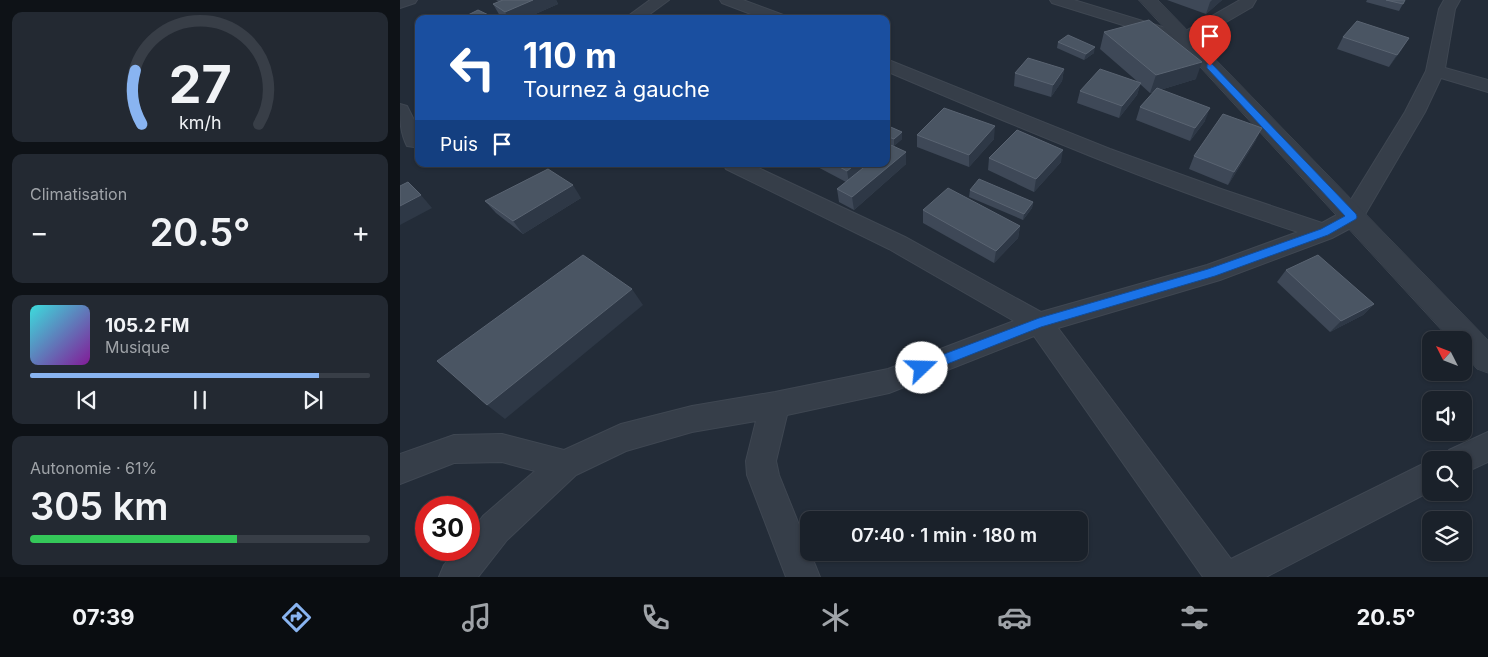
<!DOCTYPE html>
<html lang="fr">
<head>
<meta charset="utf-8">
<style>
  :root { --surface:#1a212a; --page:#232932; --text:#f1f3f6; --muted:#9fa3a8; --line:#383e47; --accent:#89b4f1 }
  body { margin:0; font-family:Inter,sans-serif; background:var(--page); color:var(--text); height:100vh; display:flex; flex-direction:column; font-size:19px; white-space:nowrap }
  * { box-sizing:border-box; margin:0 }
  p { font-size:16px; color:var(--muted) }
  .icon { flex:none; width:28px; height:28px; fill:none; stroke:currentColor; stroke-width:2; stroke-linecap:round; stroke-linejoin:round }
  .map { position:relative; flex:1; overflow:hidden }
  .panel { display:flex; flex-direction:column; gap:12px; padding:12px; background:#0e1217; width:400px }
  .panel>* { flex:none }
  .top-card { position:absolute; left:15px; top:15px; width:475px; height:152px; border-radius:10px; box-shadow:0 1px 4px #0004,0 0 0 1px var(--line); background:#1a4fa0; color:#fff; overflow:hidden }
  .needle { width:32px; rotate:312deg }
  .fabs { position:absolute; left:1022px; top:331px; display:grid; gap:10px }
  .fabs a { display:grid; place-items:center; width:50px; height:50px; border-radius:10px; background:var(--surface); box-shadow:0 1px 4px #0004,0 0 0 1px var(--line); font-size:25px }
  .speed { position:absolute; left:15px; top:496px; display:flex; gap:10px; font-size:25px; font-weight:700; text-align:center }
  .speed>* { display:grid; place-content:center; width:65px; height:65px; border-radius:50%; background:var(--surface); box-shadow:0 1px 4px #0004,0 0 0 1px var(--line); line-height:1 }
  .speed .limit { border:8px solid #d22; background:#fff; color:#111 }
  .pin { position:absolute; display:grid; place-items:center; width:42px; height:42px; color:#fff; margin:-51px -21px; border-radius:50% 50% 50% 0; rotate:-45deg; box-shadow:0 0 5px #0007 }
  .pin .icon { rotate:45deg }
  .me { position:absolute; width:55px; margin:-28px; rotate:69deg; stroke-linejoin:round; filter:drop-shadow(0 0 4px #0008) }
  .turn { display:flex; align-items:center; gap:18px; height:105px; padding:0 25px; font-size:22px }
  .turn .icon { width:65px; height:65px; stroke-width:2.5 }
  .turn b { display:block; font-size:35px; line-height:42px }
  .then { display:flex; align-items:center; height:48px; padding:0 25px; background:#0003; gap:10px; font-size:19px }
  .big { font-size:38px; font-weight:600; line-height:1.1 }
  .panel .card { flex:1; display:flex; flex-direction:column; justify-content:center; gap:8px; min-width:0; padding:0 18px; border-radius:10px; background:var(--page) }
  .panel .dial { align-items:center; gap:0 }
  .dial svg { height:130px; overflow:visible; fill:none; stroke:var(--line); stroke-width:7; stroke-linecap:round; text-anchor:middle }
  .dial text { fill:var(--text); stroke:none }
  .song { display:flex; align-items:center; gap:15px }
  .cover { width:60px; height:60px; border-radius:8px; background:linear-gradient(135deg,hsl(180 70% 55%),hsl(290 70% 35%)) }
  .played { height:5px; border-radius:2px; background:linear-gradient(90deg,var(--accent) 85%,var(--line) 85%) }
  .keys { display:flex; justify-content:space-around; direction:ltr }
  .heat { display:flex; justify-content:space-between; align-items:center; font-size:28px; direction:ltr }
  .charge { height:8px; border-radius:4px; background:linear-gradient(90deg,#34c759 61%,var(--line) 0) }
  .trip { position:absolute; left:400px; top:511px; width:288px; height:50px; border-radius:10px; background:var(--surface); box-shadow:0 1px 4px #0004,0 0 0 1px var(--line); font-weight:600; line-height:50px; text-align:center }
  .menu { display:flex; height:80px; justify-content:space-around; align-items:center; background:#0a0d11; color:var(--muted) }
  .menu .icon { width:35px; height:35px }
  .menu .on { color:var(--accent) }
  .menu b { font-size:22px; color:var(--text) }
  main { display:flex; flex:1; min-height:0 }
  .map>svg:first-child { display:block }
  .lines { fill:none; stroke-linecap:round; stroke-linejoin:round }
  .minor-casing { stroke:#3f4752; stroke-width:2 }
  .tertiary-casing { stroke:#3f4752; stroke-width:1 }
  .minor { fill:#363e49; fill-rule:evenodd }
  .tertiary { fill:#363e49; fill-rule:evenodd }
  .wall { fill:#3e4857 }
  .shaded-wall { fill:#2e3846 }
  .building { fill:#4a5563; stroke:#5a6472 }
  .route { fill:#1a73e8; stroke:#114b97 }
</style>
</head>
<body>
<main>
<section class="panel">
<div class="card dial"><svg viewBox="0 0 100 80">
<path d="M14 69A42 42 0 1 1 86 69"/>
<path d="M14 69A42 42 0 0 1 10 36" stroke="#89b4f1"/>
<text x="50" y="56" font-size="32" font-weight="700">27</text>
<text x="50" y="72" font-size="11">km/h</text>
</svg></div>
<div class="card"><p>Climatisation</p>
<div class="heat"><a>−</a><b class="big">20.5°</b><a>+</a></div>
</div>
<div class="card">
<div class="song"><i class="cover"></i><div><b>105.2 FM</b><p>Musique</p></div></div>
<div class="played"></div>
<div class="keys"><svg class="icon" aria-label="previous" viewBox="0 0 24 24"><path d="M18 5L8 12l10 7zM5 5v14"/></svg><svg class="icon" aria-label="pause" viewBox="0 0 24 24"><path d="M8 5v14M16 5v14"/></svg><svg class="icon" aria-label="next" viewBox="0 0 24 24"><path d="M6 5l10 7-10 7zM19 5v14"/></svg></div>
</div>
<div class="card"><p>Autonomie · 61%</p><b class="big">305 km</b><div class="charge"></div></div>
</section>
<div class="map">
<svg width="1088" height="577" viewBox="0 0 1088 577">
  <rect width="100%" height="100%" fill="#232c38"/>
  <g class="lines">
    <!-- minor casing -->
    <g class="minor-casing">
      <g id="minor">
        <polygon points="0,0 17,0 15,3 0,8"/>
        <polygon points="250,0 269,0 243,19 224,19"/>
        <polygon points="320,0 343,0 386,16 388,19 364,19 322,3"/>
        <polygon points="650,0 674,0 782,33 840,0 856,0 852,7 790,43 784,44 652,3"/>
        <path d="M 1044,0 L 1060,0 L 1055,9 L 1045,68 L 1088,80 L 1088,92 L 1041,78 L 1025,112 L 960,223 L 932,238 L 820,280 L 658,328 L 831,559 L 1031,460 L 1031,491 L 866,577 L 803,577 L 634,336 L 489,393 L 387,415 L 376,461 L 379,475 L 420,577 L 386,577 L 347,475 L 346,461 L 356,421 L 292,432 L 226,451 L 176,475 L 107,540 L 78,577 L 39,577 L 44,565 L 56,550 L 69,550 L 69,534 L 83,516 L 135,471 L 102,462 L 54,463 L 0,484 L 0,454 L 54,435 L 102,434 L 164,450 L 221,424 L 292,406 L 375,392 L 488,369 L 614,321 L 489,249 L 326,169 L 323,164 L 350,164 L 505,237 L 641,312 L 807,265 L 898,232 C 758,186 622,129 486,71 L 486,59 L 710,149 L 821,189 L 922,223 L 944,211 L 1005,112 L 1026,71 L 1039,9 Z"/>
        <path d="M 0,104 L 7,106 L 19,130 L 19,146 L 14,147 L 7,146 C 0,132 0,119 0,104 Z"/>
        <polygon points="1088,432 1088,462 1064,473 1064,460 1045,460 1049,450"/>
      </g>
    </g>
    <!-- tertiary casing -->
    <g class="tertiary-casing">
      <polygon id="tertiary" points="739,0 758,0 1088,340 1088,373 1077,369 1064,354 1064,340 1051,340"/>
    </g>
    <!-- minor -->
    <use href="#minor" class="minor"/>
    <!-- tertiary -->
    <use href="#tertiary" class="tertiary"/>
  </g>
  <!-- wall -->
  <g class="wall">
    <polygon points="96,0 156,0 158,4 124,19 104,19 100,16 93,4 99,2"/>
    <polygon points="767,0 822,0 806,14"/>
    <polygon points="967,0 1005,0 999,11 966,2"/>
    <polygon points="704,32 796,79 760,90 805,121 790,141 736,120 740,107 754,92 750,93 740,84 737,95 719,118 677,103 680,91 738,82 700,49"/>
    <polygon points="943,37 1009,38 989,67 937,49"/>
    <polygon points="658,42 694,53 684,60 657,48"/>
    <polygon points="664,69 662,81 651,97 614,86 615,73"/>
    <polygon points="486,125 502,132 502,139 494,146 486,142"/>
    <polygon points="517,135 594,139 569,167 517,147"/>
    <polygon points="856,140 828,185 789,169 794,156"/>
    <polygon points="589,158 661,162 634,192 588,170"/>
    <polygon points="412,164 506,164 454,210 439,202 437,189 446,182"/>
    <polygon points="570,190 633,202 632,208 623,220 569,197"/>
    <polygon points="181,198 123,234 96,213 85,201"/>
    <polygon points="523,210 620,226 618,238 594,263 523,223"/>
    <polygon points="886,270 974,304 963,315 930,332 877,282"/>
  </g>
  <!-- shaded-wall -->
  <g class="shaded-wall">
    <polygon points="133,0 156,0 158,4 124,19 109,19 105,12"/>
    <polygon points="812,0 822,0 806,14 810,2"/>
    <polygon points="1009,38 1001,51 989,67 997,55"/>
    <polygon points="695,47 694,53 684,60 686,54"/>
    <polygon points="802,62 796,79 750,93 756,75"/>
    <polygon points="664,69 662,81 651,97 653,85"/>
    <polygon points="741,83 737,95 719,118 722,106"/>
    <polygon points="810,108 805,121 790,141 795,128"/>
    <polygon points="595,126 594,139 569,167 569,155"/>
    <polygon points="862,128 856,140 828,185 834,172"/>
    <polygon points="502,132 502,139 494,146 494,139"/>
    <polygon points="663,150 661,162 634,192 636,179"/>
    <polygon points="506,152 506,164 454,210 452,197"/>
    <polygon points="456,164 472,164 449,183 447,171"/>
    <polygon points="173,185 181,198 123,234 113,221"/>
    <polygon points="21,195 32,208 0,225 0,206"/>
    <polygon points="633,202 632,208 623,220 624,214"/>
    <polygon points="620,226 618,238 594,263 596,251"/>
    <polygon points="232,289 243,305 105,419 87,405"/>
    <polygon points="974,304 963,315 930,332 941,321"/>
  </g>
  <!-- building -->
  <g class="building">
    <polygon points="103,0 133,0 105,12 93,4"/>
    <polygon points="986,0 1005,0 1003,4"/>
    <polygon points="78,10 97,19 60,19"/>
    <polygon points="749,20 802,62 756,75 704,32"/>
    <polygon points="957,21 1009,38 997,55 943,37"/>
    <polygon points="668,35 695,47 686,54 658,42"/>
    <polygon points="628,58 664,69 653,85 615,73"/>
    <polygon points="700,69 741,83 722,106 680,91"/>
    <polygon points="757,88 810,108 795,128 740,107"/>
    <polygon points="544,108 595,126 569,155 517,135"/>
    <polygon points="823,114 862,128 834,172 794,156"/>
    <polygon points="486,125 502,132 494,139 486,136"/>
    <polygon points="617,130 663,150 636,179 589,158"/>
    <polygon points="491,145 506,152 452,197 437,189 468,164 486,164 486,148"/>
    <polygon points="434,164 456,164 447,171"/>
    <polygon points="148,169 173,185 113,221 85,201"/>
    <polygon points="579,179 633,202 624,214 570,190"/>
    <polygon points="8,182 21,195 0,206 0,186"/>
    <polygon points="548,188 620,226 596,251 523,210"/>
    <polygon points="183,255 232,289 87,405 37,361"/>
    <polygon points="918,255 974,304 941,321 886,270"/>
  </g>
  <!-- route -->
  <polygon class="route" points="807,64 812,64 956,214 957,217 956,219 928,235 815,276 641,327 527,372 522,374 518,372 516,368 518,364 639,318 808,269 921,229 945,216 807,68"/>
</svg>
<div class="fabs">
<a><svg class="needle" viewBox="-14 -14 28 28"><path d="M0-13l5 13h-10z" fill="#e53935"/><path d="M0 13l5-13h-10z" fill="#9fa3a8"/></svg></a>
<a><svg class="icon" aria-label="sound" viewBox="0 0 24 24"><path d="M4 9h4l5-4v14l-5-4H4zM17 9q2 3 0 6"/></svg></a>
<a><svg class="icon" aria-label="search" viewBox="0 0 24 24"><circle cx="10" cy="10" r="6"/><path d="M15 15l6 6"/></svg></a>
<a><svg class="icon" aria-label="layers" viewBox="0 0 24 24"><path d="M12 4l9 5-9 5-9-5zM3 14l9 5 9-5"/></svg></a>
</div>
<div class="speed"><div class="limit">30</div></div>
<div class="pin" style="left:810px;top:66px;background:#d93025"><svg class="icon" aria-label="arrive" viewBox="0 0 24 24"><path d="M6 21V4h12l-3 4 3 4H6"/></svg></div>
<svg class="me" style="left:522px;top:368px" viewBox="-20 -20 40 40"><circle r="19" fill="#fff"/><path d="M0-13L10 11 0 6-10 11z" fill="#1a73e8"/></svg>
<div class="trip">07:40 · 1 min · 180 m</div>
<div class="top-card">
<div class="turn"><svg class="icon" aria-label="left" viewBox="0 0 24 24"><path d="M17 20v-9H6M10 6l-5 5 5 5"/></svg><div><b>110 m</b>Tournez à gauche</div></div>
<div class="then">Puis<svg class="icon" aria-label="arrive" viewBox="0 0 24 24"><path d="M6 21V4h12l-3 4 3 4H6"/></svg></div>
</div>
</div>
</main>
<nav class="menu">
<b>07:39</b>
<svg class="icon on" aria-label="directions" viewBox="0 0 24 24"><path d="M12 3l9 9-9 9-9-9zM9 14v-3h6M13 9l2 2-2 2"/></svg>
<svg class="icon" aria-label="music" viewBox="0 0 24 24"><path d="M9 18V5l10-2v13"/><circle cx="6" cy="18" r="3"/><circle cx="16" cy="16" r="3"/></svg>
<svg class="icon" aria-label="phone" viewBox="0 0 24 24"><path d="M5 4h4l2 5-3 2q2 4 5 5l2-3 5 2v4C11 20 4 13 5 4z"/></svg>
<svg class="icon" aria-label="climate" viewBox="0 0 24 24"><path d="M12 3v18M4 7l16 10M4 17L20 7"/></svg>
<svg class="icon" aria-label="car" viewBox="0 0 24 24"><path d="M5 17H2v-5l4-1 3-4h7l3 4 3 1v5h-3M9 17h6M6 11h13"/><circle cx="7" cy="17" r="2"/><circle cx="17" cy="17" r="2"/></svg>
<svg class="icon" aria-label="filters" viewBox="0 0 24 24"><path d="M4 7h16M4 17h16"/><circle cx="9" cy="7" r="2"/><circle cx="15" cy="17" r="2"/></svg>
<b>20.5°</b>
</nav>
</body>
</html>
